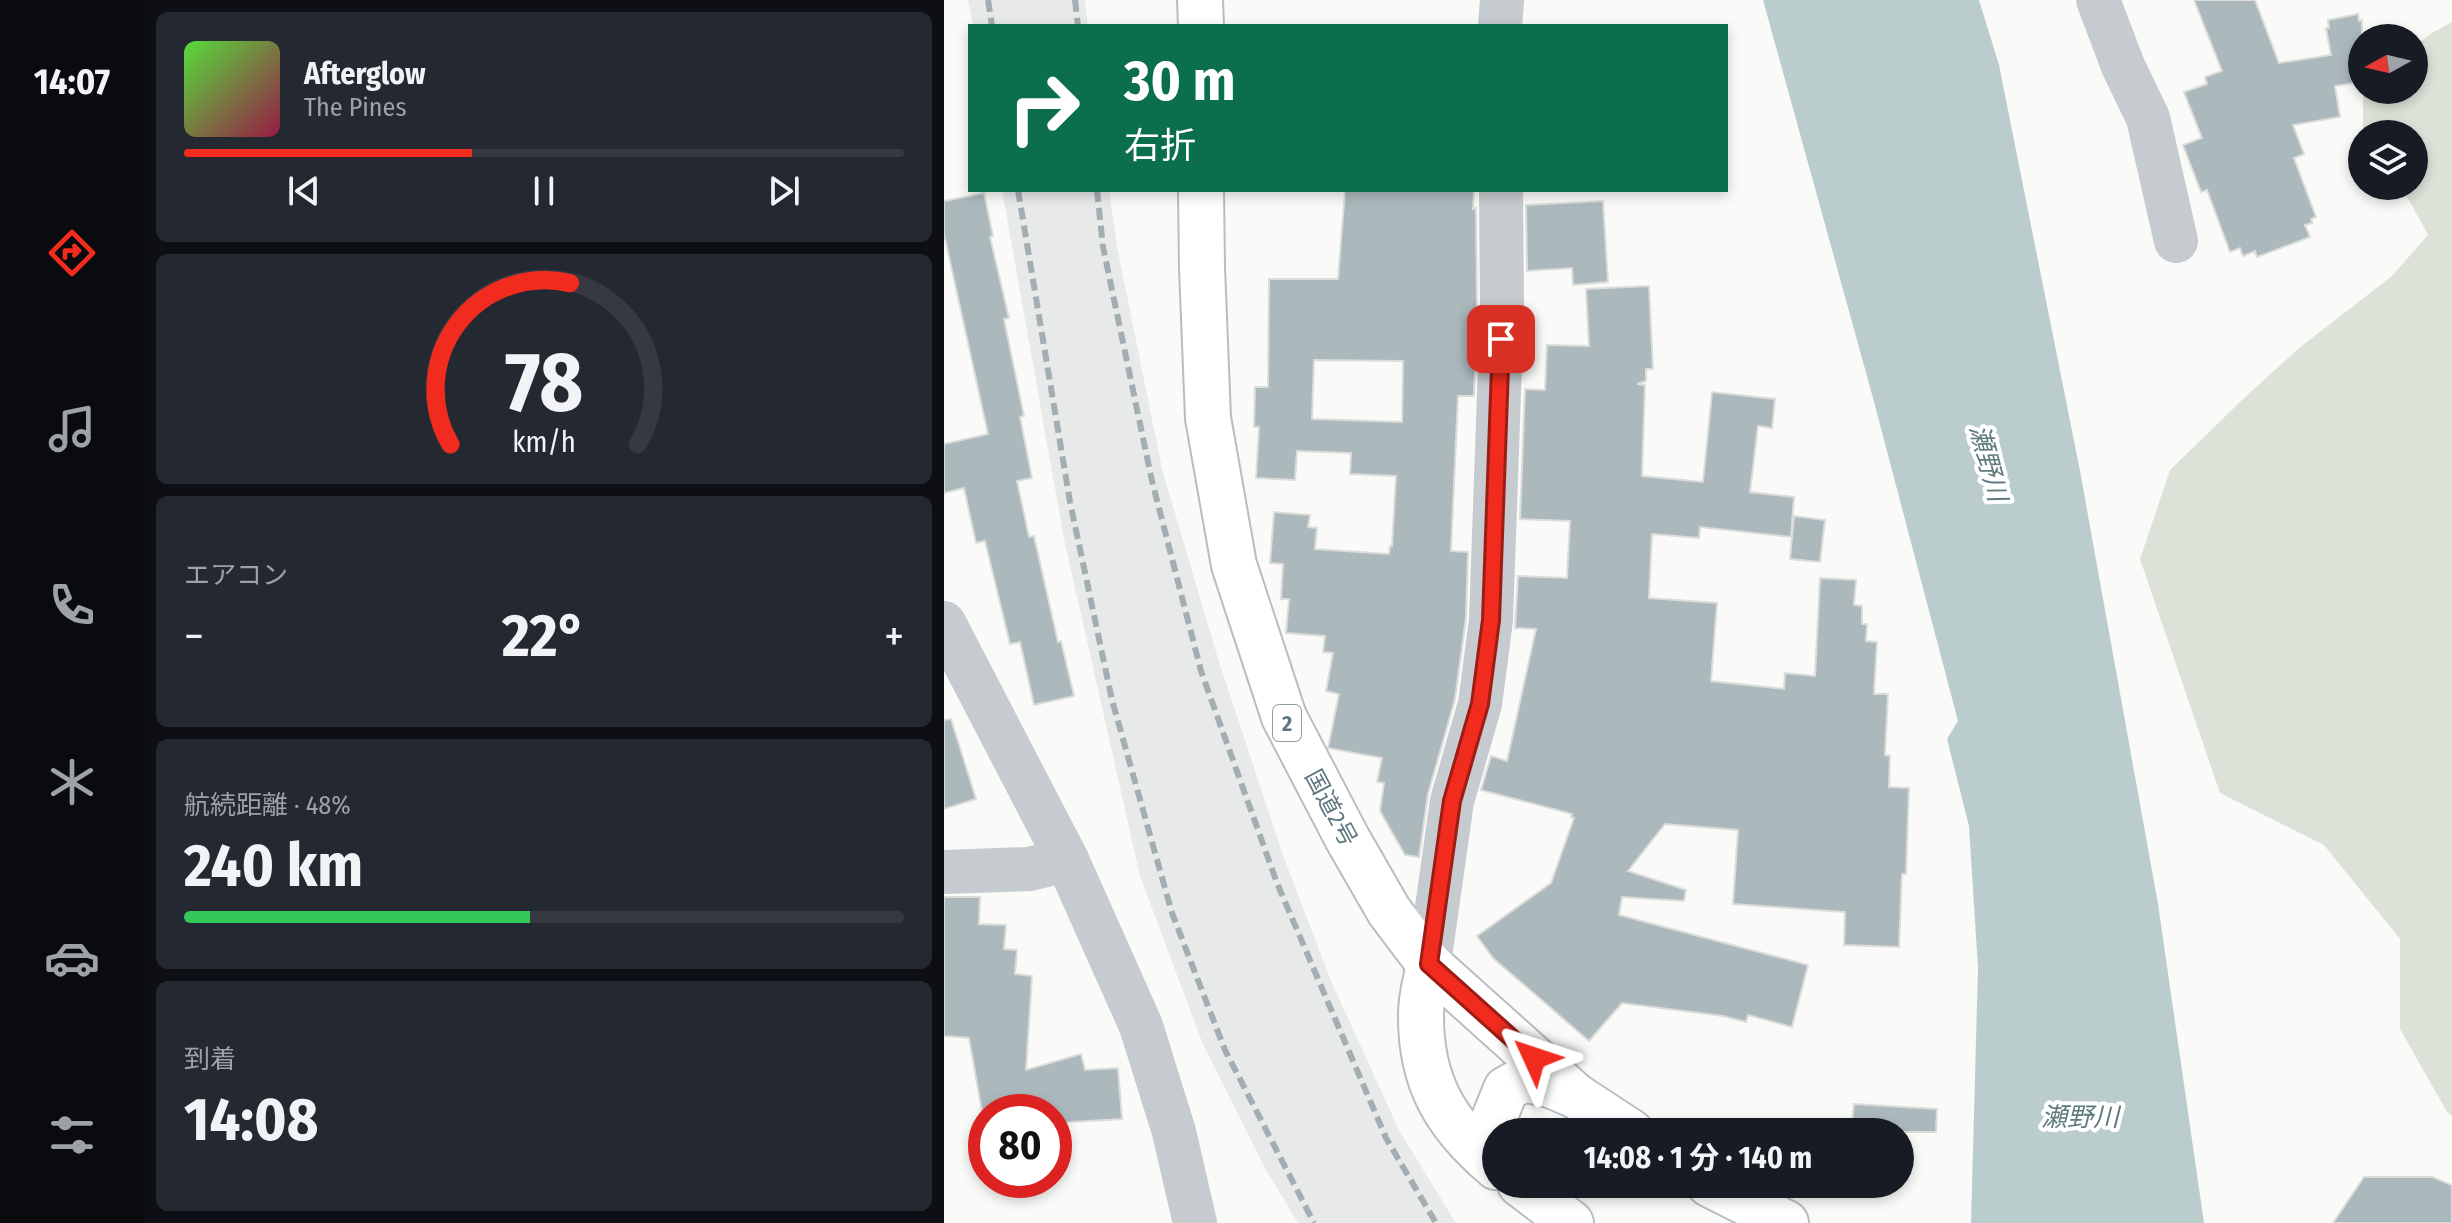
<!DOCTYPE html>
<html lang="ja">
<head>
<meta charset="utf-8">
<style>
  :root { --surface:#171b24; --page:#242831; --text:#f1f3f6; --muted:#9ea1a6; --line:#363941; --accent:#f22b1f }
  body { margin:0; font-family:"Fira Sans Condensed","Noto Sans JP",sans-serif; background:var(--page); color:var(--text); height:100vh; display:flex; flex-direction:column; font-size:30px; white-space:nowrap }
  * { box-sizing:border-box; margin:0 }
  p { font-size:26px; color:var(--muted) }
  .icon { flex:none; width:44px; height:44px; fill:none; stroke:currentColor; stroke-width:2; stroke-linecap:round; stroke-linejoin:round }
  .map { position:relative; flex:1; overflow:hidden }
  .drawer { display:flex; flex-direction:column; gap:12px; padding:12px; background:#0d0f14; width:800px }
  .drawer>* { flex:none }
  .hud { position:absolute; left:24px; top:24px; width:760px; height:168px; border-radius:0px; box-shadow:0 4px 12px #0003; background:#0b6e4f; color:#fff; overflow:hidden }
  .needle { width:52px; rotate:262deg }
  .buttons { position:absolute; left:1404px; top:24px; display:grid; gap:16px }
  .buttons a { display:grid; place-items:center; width:80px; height:80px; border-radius:50%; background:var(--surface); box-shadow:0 4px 12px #0003; font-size:40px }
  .speed { position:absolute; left:24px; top:1094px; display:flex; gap:16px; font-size:40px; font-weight:700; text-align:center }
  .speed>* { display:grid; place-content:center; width:104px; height:104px; border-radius:50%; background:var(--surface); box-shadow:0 4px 12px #0003; line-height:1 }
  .speed .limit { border:12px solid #d22; background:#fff; color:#111 }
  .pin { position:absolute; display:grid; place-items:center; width:68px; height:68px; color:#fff; margin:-34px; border-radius:16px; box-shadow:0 4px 12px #0006 }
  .me { position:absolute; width:88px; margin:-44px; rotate:312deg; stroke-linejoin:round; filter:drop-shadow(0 0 6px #0008) }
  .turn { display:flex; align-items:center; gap:28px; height:168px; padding:0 24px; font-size:36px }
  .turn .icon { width:104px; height:104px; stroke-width:2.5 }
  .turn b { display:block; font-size:56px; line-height:68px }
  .big { font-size:60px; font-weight:700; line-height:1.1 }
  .drawer .card { flex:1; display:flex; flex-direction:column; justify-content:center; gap:12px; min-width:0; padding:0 28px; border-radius:12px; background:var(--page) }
  .drawer .dial { align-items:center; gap:0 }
  .dial svg { height:208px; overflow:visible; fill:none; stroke:var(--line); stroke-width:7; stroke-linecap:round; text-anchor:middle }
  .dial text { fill:var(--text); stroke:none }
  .song { display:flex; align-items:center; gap:24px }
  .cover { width:96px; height:96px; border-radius:12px; background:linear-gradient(135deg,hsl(110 70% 55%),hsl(340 70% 35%)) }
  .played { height:8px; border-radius:4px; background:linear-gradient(90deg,var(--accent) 40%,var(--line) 40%) }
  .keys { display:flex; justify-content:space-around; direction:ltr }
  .heat { display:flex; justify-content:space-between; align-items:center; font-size:44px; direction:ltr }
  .charge { height:12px; border-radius:6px; background:linear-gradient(90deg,#34c759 48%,var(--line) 0) }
  .trip { position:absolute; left:538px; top:1118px; width:432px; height:80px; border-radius:40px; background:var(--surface); box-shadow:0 4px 12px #0003; font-weight:700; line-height:80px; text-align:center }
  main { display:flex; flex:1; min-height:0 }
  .menu { display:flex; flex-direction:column; width:144px; justify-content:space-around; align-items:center; background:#090b0e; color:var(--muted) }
  .menu .icon { width:56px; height:56px }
  .menu .on { color:var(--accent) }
  .menu b { font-size:36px; color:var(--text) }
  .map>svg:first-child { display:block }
  .built { fill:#e8eae9 }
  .green { fill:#dde2d8 }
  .water { fill:#bbcccd }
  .building { fill:#abb8bc; stroke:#dcdcda; stroke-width:2; fill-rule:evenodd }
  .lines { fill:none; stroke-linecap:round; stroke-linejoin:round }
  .major-casing { stroke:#b8bfc2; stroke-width:48 }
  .highway-casing { stroke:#b8bec0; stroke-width:48 }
  .minor { stroke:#c5cbce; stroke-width:44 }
  .major { stroke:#fff; stroke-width:44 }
  .highway { stroke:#fff; stroke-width:44 }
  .rail { stroke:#a3aeb2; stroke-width:6; stroke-dasharray:12 6; stroke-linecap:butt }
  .route-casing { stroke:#9d1c14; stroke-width:20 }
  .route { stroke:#f22b1f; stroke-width:14 }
  .labels { text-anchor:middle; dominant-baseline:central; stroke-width:8; stroke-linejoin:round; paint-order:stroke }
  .shield { fill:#fff; stroke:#8e9fa5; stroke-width:2 }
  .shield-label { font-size:22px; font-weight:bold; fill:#5e767f }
  .street-label { font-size:24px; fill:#5e767f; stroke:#fff }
  .water-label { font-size:26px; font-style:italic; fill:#5e7c7e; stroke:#fff }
</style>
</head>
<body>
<main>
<nav class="menu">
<b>14:07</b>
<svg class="icon on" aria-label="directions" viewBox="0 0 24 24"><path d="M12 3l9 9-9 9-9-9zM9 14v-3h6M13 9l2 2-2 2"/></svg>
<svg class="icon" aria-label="music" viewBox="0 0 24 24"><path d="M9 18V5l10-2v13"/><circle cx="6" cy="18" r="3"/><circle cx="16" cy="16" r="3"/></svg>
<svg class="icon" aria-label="phone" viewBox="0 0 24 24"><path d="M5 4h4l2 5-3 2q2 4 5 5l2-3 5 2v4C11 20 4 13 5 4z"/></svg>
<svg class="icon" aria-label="climate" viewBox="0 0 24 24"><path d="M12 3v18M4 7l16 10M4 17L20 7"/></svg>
<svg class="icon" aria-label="car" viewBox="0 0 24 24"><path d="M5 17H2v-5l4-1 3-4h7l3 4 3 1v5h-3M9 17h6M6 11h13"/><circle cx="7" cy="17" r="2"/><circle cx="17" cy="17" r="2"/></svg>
<svg class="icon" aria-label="filters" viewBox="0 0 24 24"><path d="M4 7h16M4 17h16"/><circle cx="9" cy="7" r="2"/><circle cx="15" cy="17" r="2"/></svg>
</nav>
<section class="drawer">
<div class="card">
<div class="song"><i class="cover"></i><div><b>Afterglow</b><p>The Pines</p></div></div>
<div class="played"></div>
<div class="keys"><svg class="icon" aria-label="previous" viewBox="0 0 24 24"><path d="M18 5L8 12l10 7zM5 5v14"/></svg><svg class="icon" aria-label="pause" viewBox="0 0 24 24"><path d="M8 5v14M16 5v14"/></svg><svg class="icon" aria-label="next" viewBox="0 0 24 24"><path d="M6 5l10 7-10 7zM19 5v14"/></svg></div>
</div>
<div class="card dial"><svg viewBox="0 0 100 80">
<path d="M14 69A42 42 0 1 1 86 69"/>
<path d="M14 69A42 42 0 0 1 60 7" stroke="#f22b1f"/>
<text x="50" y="56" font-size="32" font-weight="700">78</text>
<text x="50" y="72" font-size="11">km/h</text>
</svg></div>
<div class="card"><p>エアコン</p>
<div class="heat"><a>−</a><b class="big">22°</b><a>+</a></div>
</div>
<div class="card"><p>航続距離 · 48%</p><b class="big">240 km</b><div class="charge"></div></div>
<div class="card"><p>到着</p><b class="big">14:08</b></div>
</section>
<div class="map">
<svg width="1508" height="1223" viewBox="0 0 1508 1223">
  <rect width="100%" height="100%" fill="#fafaf8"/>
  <!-- built -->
  <g class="built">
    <polygon points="24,0 141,0 144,26 29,26"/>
    <polygon points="58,190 165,190 173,246 218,469 275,662 340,858 387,981 456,1132 512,1223 354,1223 321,1168 258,1042 196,876 120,539"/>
  </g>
  <!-- green -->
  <polygon class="green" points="1508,22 1508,1116 1503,1112 1456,1029 1456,939 1380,845 1276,793 1196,559 1226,470 1297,401 1355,348 1448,276 1484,235 1465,200 1453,186 1470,186 1470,134 1419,134 1419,92 1421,90 1470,90 1470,48 1486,34"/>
  <!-- water -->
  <polygon class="water" points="819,0 1035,0 1055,65 1136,471 1214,904 1260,1223 1027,1223 1034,968 1025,826 1003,739 1014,721 929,398"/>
  <!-- building -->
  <g class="building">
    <polygon points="1250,0 1311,0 1335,63 1387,55 1382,28 1385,28 1384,20 1414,14 1415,21 1418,20 1418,82 1391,86 1396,117 1349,125 1360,154 1350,158 1372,217 1367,219 1368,223 1361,225 1366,237 1313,257 1311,251 1299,256 1296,248 1286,252 1263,190 1257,192 1239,145 1258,138 1240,92 1263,84 1261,77 1278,71"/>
    <path d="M 401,190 L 530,190 L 529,209 L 532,208 L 533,308 L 530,396 L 514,396 L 507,551 L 524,552 L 522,618 L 511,699 L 484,794 L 475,857 L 461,855 L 436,811 L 440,783 L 433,782 L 438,758 L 384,748 L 395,694 L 382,691 L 389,653 L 379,652 L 381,636 L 342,633 L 345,599 L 337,599 L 339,564 L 326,563 L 330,512 L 366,515 L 364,527 L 373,528 L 371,549 L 445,554 L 446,546 L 448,546 L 452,476 L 406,474 L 407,453 L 353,451 L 351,480 L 312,478 L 315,427 L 310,427 L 311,387 L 324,387 L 325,279 L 394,279 ZM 370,360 L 459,361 L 458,422 L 368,419 Z"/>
    <polygon points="40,193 49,236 46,237 65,318 60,319 80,416 76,417 88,478 73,481 85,537 90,536 114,642 117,641 130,696 90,705 76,642 66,644 41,541 32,543 20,488 0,493 0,444 44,434 0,234 0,201"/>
    <polygon points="659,201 664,282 629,285 628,268 583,271 582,205"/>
    <polygon points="705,286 709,369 702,369 702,381 693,384 701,385 698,476 759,482 768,392 831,399 828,428 814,426 806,492 850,497 847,537 756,527 755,538 708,534 705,598 773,603 767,681 840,689 841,673 871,676 876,578 912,580 910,605 918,606 918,624 923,624 922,641 933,642 930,694 944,694 941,755 946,756 945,787 965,788 962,874 958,874 955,947 900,945 901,912 789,904 794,830 721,824 684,871 742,890 740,901 678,897 675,915 864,965 848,1027 804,1015 802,1022 779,1016 678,1003 645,1041 549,958 533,936 607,883 630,818 627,817 628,814 537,790 547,756 563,761 592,629 571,628 574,576 623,578 626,521 576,519 581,389 601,390 603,345 645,346 642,289"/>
    <polygon points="850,516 881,520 876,562 846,559"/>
    <polygon points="7,719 32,799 0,809 0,720"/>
    <polygon points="0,897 36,897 35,924 62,925 60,949 73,950 71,974 88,976 82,1070 137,1054 141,1070 174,1068 178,1119 110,1123 110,1112 38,1112 25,1038 0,1036"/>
    <polygon points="910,1104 993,1109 992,1132 907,1132"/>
    <polygon points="1420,1177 1488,1177 1508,1185 1508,1223 1389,1223"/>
  </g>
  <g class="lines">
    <!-- major casing -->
    <g class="major-casing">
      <g id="major">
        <path d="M 485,964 C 482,980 477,997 477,1013 C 476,1081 501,1124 552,1167"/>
        <polyline points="552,1167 549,1121 562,1089 580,1079 606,1085 632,1096"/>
        <polyline points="576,1184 627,1223"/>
      </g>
    </g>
    <!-- highway casing -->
    <g class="highway-casing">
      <g id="highway">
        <polyline points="256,0 257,26"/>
        <polyline points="257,190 258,268 264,418 290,565 340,717 403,838 445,911 485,964 632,1096 687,1132"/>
        <polyline points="765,1184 842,1223"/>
      </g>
    </g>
    <!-- minor -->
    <g class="minor">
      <polyline points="1154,0 1179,66 1204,118 1232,241"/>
      <polyline points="556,26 558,0"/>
      <polyline points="0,623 123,860 197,1026 230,1132 251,1223"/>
      <polyline points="0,872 85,869 123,860"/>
      <polyline points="485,964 508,801 536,704 547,620 558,308 557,190"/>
    </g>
    <!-- major -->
    <use href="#major" class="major"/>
    <!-- highway -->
    <use href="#highway" class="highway"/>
    <!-- rail -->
    <g class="rail">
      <polyline points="44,0 48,26"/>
      <polyline points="131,0 134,26"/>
      <polyline points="74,190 126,502 168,700 228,913 281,1050 370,1223"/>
      <polyline points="153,190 159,247 208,481 257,671 333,883 442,1138 492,1223"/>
    </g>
  </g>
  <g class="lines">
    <!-- route casing -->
    <g class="route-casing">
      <polyline id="route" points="557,339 547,620 536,704 508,801 485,964 590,1058"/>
    </g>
    <!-- route -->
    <use href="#route" class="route"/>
  </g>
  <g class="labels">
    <!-- shield labels -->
    <rect class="shield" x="329" y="705" width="28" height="36" rx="6"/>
    <g class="shield-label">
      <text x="343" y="723">2</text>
    </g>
    <!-- street labels -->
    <g class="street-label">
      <text transform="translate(387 808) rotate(62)">国道2号</text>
    </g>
    <!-- water labels -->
    <g class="water-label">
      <text transform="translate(1044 463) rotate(75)">瀬野川</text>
      <text x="1136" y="1117">瀬野川</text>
    </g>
  </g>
</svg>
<div class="buttons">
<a><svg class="needle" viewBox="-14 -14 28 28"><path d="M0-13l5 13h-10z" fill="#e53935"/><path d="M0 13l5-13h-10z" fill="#9ea1a6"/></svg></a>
<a><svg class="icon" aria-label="layers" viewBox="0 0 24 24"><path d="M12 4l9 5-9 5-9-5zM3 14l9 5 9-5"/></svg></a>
</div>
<div class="speed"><div class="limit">80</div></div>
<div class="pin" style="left:557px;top:339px;background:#d93025"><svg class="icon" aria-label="arrive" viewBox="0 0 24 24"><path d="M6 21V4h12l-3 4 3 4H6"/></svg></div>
<svg class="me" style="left:590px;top:1058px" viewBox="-20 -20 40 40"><path d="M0-17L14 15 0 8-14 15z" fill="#f22b1f" stroke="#fff" stroke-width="4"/></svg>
<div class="trip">14:08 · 1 分 · 140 m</div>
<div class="hud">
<div class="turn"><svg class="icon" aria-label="right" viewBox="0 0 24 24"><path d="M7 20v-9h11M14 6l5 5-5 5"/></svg><div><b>30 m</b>右折</div></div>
</div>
</div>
</main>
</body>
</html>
